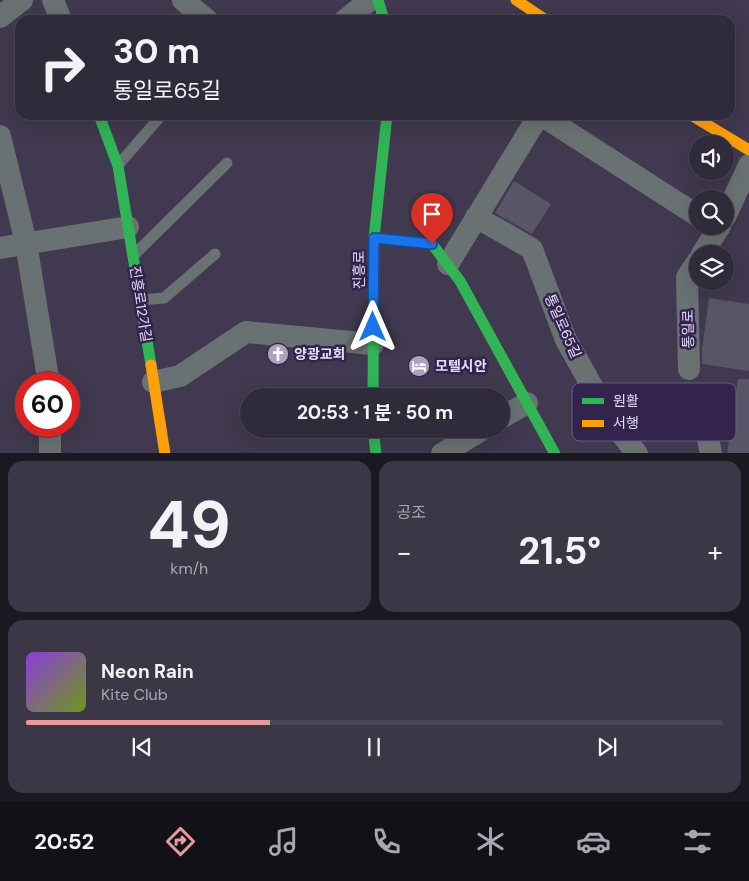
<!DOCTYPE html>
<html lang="ko">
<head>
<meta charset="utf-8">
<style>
  :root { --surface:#302b3b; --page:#3c3746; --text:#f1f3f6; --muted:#a8a7af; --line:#4b4755; --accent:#e69b98 }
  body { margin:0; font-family:"DM Sans","Noto Sans KR",sans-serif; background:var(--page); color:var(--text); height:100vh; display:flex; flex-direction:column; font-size:19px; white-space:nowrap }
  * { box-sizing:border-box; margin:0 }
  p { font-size:16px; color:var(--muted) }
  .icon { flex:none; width:28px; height:28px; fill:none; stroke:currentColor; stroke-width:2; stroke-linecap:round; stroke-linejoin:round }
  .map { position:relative; height:453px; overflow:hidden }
  .drawer { display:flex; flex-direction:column; gap:8px; padding:8px; background:#1a1820; flex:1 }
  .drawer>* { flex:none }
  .guide { position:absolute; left:15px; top:15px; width:720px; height:105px; border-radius:15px; box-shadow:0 5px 20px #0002,0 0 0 1px var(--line); background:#302b3b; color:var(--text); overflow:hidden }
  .controls { position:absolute; left:689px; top:135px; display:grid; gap:10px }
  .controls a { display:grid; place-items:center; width:45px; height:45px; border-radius:50%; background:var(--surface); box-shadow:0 5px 20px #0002,0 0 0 1px var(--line); font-size:25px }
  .speed { position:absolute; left:15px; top:372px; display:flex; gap:10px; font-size:25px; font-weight:700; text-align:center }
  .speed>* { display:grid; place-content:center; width:65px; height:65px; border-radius:50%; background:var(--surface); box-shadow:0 5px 20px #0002,0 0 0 1px var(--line); line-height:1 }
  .speed .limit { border:8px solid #d22; background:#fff; color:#111 }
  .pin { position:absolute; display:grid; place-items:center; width:42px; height:42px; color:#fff; margin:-51px -21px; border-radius:50% 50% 50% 0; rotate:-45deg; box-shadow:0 0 5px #0007 }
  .pin .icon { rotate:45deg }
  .me { position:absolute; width:55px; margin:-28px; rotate:0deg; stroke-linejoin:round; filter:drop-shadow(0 0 4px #0008) }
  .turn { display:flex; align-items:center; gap:18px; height:105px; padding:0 15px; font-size:22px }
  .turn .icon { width:65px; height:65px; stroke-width:2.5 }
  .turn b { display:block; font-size:35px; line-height:42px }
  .big { font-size:38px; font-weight:700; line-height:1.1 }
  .drawer .widget { flex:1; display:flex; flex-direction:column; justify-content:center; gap:8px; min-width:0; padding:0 18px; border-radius:15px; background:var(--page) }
  .drawer .dial { align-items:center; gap:0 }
  .dial b { font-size:65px; line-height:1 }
  .song { display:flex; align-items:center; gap:15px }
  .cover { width:60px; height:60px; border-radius:8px; background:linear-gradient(135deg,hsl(270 70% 55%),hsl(80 70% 35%)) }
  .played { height:5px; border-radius:2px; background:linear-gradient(90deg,var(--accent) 35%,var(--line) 35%) }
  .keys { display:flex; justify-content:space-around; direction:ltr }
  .heat { display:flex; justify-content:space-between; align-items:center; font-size:28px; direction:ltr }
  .drawer .tiles { flex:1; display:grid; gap:8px; grid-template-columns:1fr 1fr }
  .widget:last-child { grid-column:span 2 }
  .trip { position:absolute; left:240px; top:388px; width:270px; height:50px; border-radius:25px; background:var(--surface); box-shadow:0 5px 20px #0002,0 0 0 1px var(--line); font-weight:700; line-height:50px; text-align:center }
  .menu { display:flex; height:80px; justify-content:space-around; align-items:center; background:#131118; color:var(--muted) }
  .menu .icon { width:35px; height:35px }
  .menu .active { color:var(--accent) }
  .menu b { font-size:22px; color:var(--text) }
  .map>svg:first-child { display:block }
  .building { fill:#5a5467 }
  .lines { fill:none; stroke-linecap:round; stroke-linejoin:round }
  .lane { stroke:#6a7173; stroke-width:11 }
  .street { stroke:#6a7173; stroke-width:22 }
  .fast { stroke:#30b455; stroke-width:11 }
  .slow { stroke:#ff9f0a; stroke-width:11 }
  .route-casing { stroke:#114b97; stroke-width:12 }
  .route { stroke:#1a73e8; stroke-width:9 }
  .labels { text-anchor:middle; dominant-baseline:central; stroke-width:5; stroke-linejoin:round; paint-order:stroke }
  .street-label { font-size:14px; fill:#e5ddf8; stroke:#33244e }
  .poi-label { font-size:14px; font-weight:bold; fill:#e5ddf8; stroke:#33244e; text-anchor:start }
  .key { fill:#33244e; stroke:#685c81; stroke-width:1 }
  .key-label { font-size:14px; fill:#e5ddf8 }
</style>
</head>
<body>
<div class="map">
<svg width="749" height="454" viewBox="0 0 749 454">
  <rect width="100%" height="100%" fill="#40394f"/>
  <!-- building -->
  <g class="building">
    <polygon points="514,181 551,204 532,234 495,213"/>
    <polygon points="709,298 749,304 749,371 702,364 702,349"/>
    <polygon points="738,379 749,379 749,454 727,454"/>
  </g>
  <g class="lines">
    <!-- lane -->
    <g class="lane">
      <polyline points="119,164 160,117"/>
      <polyline points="134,255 227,163"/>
      <polyline points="140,300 164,298 215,254"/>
    </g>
    <!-- street -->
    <g class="street">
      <polyline points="53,0 61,20"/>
      <polyline points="183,0 207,20"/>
      <polyline points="0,17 22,0"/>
      <polyline points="345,20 370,0"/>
      <polyline points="541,115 698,216"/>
      <polyline points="0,136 26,243 49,384"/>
      <polyline points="476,217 532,249 566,340 611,420 637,454"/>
      <polyline points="725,217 749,165"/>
      <polyline points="0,248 128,227"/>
      <polyline points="702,254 720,226"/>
      <polyline points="448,264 539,115"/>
      <polyline points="689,369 687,277 698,261"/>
      <polyline points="153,382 180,376 246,332 373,344"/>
      <polyline points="703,412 711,454"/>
      <polyline points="501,418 527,403"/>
      <polyline points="50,426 50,454"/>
      <polyline points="442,454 483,429"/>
    </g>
    <!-- fast -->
    <g class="fast">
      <polyline points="378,0 384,20"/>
      <polyline points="99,115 118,166 151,365"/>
      <polyline points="374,238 432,244 460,281 555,454"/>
      <polyline points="373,396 374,238 387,115"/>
      <polyline points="373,429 376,454"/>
    </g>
    <!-- slow -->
    <g class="slow">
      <polyline points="516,0 546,20"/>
      <polyline points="691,115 749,150"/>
      <polyline points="151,365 165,454"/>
    </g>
  </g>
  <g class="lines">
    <!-- route casing -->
    <g class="route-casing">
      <polyline id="route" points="373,327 374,238 432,244"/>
    </g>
    <!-- route -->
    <use href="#route" class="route"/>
  </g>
  <!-- icons -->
  <defs>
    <g id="church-disc" transform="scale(1.125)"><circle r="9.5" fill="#aba4bd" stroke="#33244e"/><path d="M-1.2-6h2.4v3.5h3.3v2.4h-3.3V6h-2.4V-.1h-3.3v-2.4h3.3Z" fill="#fff"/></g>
    <g id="hotel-disc" transform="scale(1.125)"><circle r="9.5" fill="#aba4bd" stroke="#33244e"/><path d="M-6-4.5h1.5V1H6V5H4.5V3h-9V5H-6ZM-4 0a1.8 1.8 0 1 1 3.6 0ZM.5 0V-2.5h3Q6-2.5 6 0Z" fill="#fff"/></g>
  </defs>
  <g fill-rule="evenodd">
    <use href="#church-disc" x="278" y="354"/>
    <use href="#hotel-disc" x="419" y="366"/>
  </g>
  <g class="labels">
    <!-- street labels -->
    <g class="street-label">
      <text transform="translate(359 270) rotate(-90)">진흥로</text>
      <text transform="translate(141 304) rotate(81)">진흥로12가길</text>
      <text transform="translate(563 326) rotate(66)">통일로65길</text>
      <text transform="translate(688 329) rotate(-91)">통일로</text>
    </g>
    <!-- poi labels -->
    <g class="poi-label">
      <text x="294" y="354">양광교회</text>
      <text x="435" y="366">모텔시안</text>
    </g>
  </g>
  <!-- legend -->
  <rect x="572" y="383" width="164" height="58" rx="8" class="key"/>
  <rect x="582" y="398" width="22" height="6" fill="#30b455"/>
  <rect x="582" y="420" width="22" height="7" fill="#ff9f0a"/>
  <g class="key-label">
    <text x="613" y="406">원활</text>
    <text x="613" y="428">서행</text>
  </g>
</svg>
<div class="controls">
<a><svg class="icon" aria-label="sound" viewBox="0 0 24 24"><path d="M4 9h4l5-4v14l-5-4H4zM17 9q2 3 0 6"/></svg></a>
<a><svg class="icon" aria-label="search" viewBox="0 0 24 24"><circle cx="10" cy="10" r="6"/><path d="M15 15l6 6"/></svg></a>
<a><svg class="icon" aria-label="layers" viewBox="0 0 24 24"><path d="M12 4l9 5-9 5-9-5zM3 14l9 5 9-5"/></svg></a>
</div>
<div class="speed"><div class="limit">60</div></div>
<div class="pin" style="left:432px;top:244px;background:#d93025"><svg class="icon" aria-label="arrive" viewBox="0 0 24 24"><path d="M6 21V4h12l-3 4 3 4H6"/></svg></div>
<svg class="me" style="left:373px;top:327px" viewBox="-20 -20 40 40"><path d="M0-17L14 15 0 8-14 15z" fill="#1a73e8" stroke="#fff" stroke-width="4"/></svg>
<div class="trip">20:53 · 1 분 · 50 m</div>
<div class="guide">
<div class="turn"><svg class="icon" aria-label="right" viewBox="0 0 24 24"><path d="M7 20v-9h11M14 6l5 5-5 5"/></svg><div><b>30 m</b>통일로65길</div></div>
</div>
</div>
<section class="drawer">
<div class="tiles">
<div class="widget dial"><b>49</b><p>km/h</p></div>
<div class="widget"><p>공조</p>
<div class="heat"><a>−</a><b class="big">21.5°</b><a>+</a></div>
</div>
<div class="widget">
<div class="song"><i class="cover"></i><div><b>Neon Rain</b><p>Kite Club</p></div></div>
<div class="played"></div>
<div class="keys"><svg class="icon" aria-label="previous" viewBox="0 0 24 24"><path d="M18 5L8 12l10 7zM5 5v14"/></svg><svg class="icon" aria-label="pause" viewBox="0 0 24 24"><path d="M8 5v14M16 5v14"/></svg><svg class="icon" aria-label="next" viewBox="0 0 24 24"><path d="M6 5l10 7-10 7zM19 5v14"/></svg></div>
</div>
</div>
</section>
<nav class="menu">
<b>20:52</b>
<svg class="icon active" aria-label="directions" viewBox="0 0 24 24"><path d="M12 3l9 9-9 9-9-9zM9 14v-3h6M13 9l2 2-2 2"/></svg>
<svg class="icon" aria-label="music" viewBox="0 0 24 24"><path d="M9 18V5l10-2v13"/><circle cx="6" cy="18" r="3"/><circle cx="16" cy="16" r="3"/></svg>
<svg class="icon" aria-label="phone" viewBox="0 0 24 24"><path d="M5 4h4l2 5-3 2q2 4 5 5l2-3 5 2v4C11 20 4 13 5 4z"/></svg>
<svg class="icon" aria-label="climate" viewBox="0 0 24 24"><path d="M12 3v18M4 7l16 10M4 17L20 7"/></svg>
<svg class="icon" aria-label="car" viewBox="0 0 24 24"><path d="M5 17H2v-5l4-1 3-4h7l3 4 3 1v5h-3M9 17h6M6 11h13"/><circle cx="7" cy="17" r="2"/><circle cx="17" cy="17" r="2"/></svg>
<svg class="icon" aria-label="filters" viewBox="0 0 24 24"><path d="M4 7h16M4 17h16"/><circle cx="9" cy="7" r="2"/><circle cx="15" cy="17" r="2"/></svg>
</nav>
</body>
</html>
